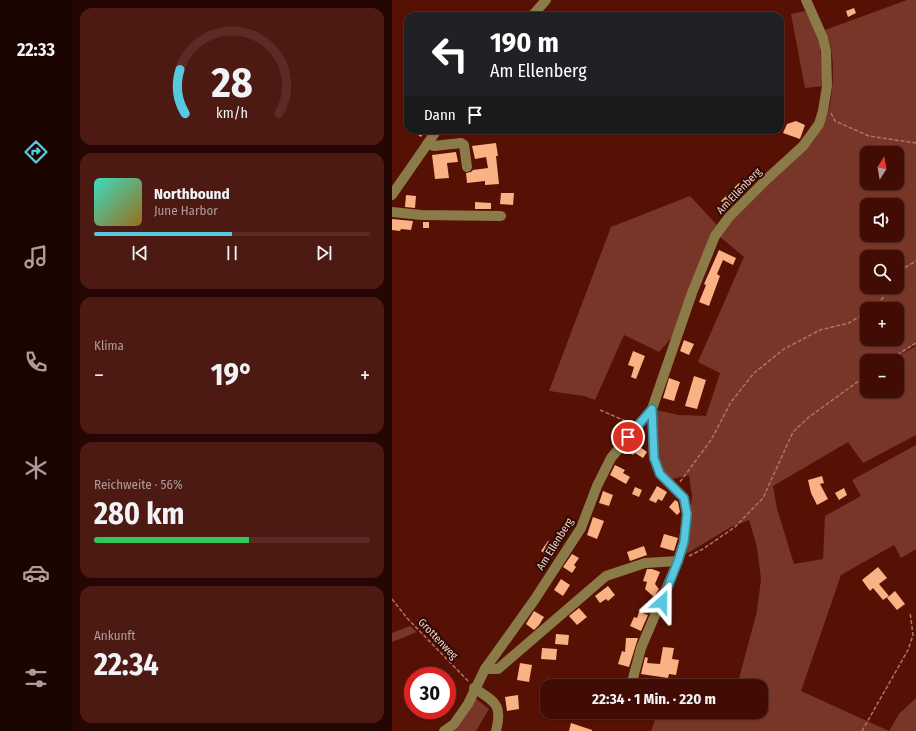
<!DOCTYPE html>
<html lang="de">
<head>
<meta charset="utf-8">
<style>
  :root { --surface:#410c03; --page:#4c1a12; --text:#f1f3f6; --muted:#ae9b9a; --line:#5a2c25; --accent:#56c9e0 }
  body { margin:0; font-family:"Fira Sans Condensed",sans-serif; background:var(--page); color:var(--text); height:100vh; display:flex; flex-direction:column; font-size:15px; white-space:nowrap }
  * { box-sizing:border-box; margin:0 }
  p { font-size:13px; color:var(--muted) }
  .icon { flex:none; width:22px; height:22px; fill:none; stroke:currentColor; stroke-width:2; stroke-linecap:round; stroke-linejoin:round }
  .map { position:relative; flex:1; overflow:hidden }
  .side { display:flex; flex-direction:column; gap:8px; padding:8px; background:#240702; width:320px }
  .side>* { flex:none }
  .hud { position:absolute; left:12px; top:12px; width:380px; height:122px; border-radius:12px; box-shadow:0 1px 3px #0004,0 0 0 1px var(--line); background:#202124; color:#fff; overflow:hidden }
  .needle { width:26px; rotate:11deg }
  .buttons { position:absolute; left:468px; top:146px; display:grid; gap:8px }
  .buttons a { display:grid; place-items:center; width:44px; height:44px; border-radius:8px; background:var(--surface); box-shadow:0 1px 3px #0004,0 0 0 1px var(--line); font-size:20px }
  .speed { position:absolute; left:12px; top:667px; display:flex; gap:8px; font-size:20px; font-weight:700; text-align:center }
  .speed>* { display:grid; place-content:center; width:52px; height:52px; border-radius:50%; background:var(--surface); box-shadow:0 1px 3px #0004,0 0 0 1px var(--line); line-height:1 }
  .speed .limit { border:6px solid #d22; background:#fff; color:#111 }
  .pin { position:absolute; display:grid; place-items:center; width:34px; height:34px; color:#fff; margin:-17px; border:2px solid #fff; border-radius:50%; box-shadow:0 1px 4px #0007 }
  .me { position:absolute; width:44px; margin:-22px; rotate:24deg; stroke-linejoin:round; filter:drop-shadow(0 0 3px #0008) }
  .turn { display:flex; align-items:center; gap:14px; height:84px; padding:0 20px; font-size:18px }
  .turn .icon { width:52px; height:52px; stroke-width:2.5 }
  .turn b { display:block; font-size:28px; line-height:34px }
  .then { display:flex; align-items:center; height:38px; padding:0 20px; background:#0003; gap:8px; font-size:15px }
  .big { font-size:30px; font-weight:700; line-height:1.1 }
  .side .card { flex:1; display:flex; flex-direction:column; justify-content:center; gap:6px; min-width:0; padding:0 14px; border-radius:12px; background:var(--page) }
  .side .dial { align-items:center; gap:0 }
  .dial svg { height:104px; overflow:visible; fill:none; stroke:var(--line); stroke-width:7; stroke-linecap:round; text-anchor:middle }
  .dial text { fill:var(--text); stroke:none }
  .song { display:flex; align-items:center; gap:12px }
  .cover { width:48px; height:48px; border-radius:6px; background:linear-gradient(135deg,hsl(170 70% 55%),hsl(40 70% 35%)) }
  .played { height:4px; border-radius:2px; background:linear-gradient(90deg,var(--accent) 50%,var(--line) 50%) }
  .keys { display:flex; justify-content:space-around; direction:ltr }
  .heat { display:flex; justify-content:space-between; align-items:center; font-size:22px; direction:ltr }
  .charge { height:6px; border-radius:3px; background:linear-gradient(90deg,#34c759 56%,var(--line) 0) }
  .trip { position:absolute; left:148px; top:679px; width:228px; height:40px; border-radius:12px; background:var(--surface); box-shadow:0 1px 3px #0004,0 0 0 1px var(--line); font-weight:700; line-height:40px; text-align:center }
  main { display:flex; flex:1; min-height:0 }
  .tab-bar { display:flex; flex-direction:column; width:72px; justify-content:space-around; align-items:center; background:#1a0501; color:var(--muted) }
  .tab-bar .icon { width:28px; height:28px }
  .tab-bar .on { color:var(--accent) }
  .tab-bar b { font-size:18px; color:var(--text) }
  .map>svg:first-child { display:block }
  .green { fill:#783629; fill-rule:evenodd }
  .building { fill:#fab183 }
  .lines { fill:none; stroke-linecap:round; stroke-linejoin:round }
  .path { stroke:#ad7469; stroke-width:1.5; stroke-dasharray:4 2; stroke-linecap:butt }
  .minor { stroke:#8b7b48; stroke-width:10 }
  .route-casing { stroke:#388392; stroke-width:10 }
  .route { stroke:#56c9e0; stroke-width:7 }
  .labels { text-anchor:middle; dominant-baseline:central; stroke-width:4; stroke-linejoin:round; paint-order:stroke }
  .street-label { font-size:11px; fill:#f9cdc3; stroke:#2a0b06 }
</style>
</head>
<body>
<main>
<nav class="tab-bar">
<b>22:33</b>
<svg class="icon on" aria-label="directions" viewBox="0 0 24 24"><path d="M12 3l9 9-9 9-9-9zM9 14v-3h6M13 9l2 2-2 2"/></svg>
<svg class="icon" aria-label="music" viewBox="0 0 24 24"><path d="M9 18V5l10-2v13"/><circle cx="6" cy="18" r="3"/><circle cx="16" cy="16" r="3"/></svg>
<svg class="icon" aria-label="phone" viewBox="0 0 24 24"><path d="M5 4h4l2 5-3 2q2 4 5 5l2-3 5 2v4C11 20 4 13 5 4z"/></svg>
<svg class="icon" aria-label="climate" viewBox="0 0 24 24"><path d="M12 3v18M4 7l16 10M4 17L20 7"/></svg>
<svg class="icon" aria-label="car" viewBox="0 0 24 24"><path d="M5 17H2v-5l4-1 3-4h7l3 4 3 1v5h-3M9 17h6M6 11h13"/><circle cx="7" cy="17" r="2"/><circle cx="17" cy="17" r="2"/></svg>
<svg class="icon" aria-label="filters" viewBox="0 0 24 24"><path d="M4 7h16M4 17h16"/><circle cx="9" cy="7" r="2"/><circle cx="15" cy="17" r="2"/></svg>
</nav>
<section class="side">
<div class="card dial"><svg viewBox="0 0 100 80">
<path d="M14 69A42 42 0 1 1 86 69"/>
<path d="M14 69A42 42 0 0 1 10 35" stroke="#56c9e0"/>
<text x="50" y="56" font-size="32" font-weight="700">28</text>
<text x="50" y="72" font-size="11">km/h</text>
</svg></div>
<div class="card">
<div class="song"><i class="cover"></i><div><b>Northbound</b><p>June Harbor</p></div></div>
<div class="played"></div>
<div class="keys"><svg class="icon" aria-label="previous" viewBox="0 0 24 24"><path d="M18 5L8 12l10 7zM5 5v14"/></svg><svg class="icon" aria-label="pause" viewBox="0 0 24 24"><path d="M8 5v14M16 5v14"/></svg><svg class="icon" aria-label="next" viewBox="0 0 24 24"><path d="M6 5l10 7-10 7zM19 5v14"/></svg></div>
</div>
<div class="card"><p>Klima</p>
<div class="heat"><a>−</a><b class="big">19°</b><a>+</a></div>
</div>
<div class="card"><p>Reichweite · 56%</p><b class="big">280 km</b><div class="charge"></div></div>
<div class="card"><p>Ankunft</p><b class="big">22:34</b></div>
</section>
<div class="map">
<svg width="524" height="731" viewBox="0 0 524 731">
  <rect width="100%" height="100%" fill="#571004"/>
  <!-- green -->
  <g class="green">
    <path d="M 515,0 L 524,0 L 524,344 L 507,356 L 524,346 L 524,435 L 471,463 L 456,442 L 381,486 L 385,509 L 402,564 L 431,559 L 433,516 L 469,496 L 460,480 L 524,445 L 524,549 L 509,558 L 502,545 L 449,575 L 409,691 L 497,731 L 507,714 L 524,698 L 524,731 L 259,731 L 266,712 L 369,712 L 369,686 L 345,686 L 365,611 L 369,579 L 365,547 L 357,520 L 339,527 L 294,554 L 300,496 L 297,475 L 277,480 L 264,457 L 264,410 L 287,415 L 314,416 L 328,373 L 306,362 L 352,257 L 327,236 C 355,200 393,173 420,136 C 425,130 432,123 435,116 C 439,107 441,82 441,71 C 441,57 439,43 433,30 ZM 475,153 L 505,153 L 505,183 L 475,183 ZM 475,205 L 505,205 L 505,235 L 475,235 ZM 475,257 L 505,257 L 505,287 L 475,287 ZM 475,309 L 505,309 L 505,339 L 475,339 ZM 475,361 L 505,361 L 505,391 L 475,391 Z"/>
    <polygon points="413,11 427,38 432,86 413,88 399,14"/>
    <polygon points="298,196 325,225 284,333 267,352 232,335 203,400 192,396 157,391 219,227"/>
    <polygon points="18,626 25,632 0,642 0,633"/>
    <polygon points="287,679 335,686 282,686"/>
    <polygon points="83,698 97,709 84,731 57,731"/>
  </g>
  <!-- building -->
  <g class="building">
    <polygon points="462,8 464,13 456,17 454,11"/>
    <polygon points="404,121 413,125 408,139 391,133 395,124"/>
    <polygon points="19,130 33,130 29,137"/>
    <polygon points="104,143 106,156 104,156 107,184 93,185 93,181 75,183 74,173 79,172 81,170 96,168 94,157 83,159 80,146"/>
    <polygon points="64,152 66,162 55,163 57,178 43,179 40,155"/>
    <polygon points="347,183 354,190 336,208 329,201"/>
    <polygon points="109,193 122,193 121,205 108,204"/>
    <polygon points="14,195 24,196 23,208 13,207"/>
    <polygon points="83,202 99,203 99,209 83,209"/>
    <polygon points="0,219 21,221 19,230 9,229 8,231 0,230"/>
    <rect x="31" y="222" width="6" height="6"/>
    <polygon points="327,250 344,258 341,265 331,260 325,274 328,276 317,306 307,302 314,285 312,284"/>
    <polygon points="292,340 302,344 297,355 288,351"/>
    <polygon points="241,351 253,356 244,379 239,377 242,367 236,365"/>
    <polygon points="302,376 314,380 305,409 293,406"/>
    <polygon points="277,378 288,382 282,401 271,398"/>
    <polygon points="241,442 255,452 251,458 243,453 241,455 234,450"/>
    <polygon points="223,465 233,470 231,473 238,477 234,484 218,475"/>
    <polygon points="430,476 432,483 428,484 436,499 425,505 419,493 416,480"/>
    <polygon points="265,486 275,492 270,501 266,499 264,503 257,500"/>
    <polygon points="243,487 250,490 247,497 240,494"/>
    <polygon points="452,488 455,495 447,500 443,493"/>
    <polygon points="211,491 221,495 217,506 207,503"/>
    <polygon points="283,500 286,502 288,512 285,515 277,507"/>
    <polygon points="201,517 212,521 205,539 195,535"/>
    <polygon points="272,534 286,538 282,551 268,547"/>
    <polygon points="156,541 167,548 160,558 149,551"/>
    <polygon points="252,546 255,555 238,561 235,552"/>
    <polygon points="180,554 187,558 182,565 184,567 180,573 171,567"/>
    <polygon points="486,567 495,578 487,584 497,596 491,600 481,588 478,591 470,580"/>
    <polygon points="255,569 260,569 268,572 263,584 267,589 262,597 253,589 255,582 251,581"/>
    <polygon points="169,579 178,585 171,596 162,590"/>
    <polygon points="216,586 223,595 216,601 214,599 208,603 203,596"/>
    <polygon points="503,591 513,604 505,610 495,598"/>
    <polygon points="187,608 195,617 185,625 177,616"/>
    <polygon points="142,611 152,617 147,625 142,630 134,624"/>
    <polygon points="247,612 256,615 249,631 238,626 242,617 245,618"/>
    <polygon points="164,634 177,635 176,645 163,644"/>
    <polygon points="234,638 246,638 237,667 226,664 230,651 233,652"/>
    <polygon points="271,647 282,648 280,659 287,660 284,675 277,674 276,678 249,674 253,657 256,658 255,663 268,664"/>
    <polygon points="150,648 165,649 164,660 149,659"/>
    <polygon points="128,663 140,665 137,682 125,680"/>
    <polygon points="55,681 62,686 55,696"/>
    <polygon points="126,695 127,709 115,711 113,697"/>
    <polygon points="179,723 200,730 200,731 177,731"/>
  </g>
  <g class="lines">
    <!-- path -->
    <g class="path">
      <polyline points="439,113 443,121 477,136 524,143"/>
      <polyline points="505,276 509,270 524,261"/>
      <polyline points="481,309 490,299 498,287"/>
      <polyline points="495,361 524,343"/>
      <polyline points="208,410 238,423"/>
      <polyline points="288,482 319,440 339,402 362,373 392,349 428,330 457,323 475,312"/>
      <polyline points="297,556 311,549 343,527 371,498 401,432 417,417 475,375"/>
      <polyline points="0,599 15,618 77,682"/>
      <polyline points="470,731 516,650 521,635 518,612"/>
    </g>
    <!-- minor -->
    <g class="minor">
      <polyline points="140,16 154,0"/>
      <polyline points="35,144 42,146 69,143 72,145 75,167"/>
      <polyline points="0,195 45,130"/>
      <polyline points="0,212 29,215 109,216"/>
      <polyline points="93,669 106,669 214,576 253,563 286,561"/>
      <polyline points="239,686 249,648 286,561 292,542 295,514 292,498 268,474 262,458 260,409"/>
      <path d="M 82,688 C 103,702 111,704 104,731"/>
      <polyline points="52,731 62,724 76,704 93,669 143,599 189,528 205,486 219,458 260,409 300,293 323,236 337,217 376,178 411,146 427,124 431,111 435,86 434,51 431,38 414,0"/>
    </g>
  </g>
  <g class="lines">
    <!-- route casing -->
    <g class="route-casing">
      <polyline id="route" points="236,437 260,409 262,458 268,474 292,498 295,514 292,542 286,561 270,602"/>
    </g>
    <!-- route -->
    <use href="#route" class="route"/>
  </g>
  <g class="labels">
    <!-- street labels -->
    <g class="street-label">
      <text transform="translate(347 191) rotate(-46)">Am Ellenberg</text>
      <text transform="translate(163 544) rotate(-58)">Am Ellenberg</text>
      <text transform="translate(46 639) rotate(46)">Grottenweg</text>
    </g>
  </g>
</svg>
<div class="buttons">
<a><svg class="needle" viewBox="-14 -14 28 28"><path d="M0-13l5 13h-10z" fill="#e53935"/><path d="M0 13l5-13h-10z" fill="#ae9b9a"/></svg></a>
<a><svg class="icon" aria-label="sound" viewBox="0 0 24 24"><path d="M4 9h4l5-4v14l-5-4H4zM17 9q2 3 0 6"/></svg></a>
<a><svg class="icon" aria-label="search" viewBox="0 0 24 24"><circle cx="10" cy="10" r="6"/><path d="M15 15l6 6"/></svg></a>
<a>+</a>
<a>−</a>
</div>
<div class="speed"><div class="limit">30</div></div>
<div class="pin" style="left:236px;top:437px;background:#d93025"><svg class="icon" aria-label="arrive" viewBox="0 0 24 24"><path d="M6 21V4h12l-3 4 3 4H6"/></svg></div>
<svg class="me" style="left:270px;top:602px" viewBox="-20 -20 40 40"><path d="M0-17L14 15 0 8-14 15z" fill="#56c9e0" stroke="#fff" stroke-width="4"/></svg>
<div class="trip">22:34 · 1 Min. · 220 m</div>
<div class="hud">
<div class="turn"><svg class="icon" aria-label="left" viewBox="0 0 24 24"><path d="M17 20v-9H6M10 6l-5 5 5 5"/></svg><div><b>190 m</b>Am Ellenberg</div></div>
<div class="then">Dann<svg class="icon" aria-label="arrive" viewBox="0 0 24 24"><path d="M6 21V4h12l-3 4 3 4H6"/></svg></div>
</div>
</div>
</main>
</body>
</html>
